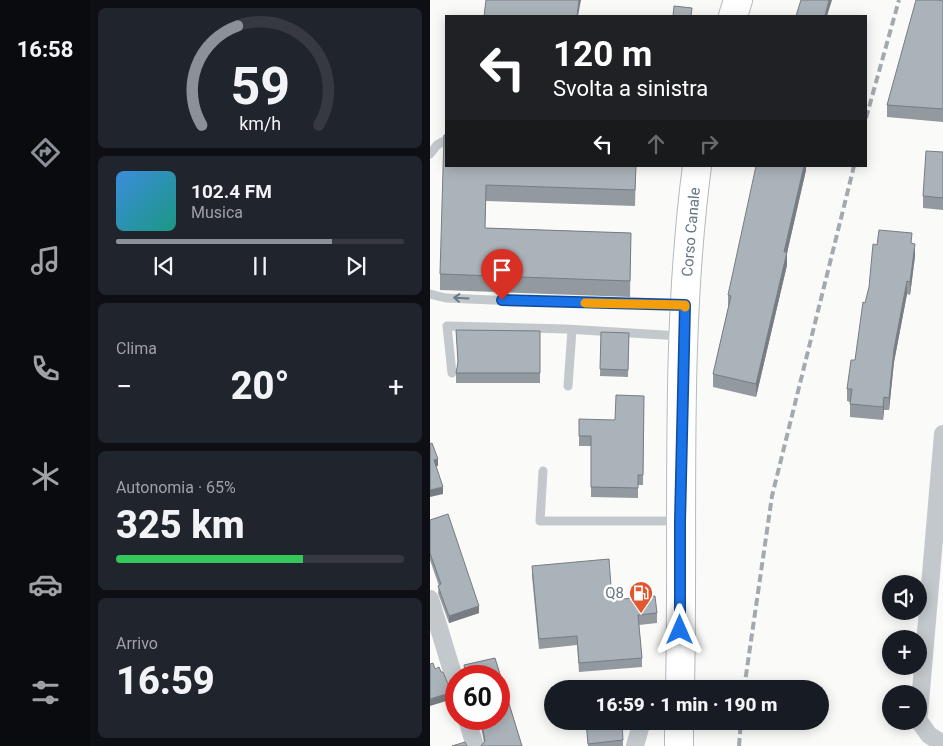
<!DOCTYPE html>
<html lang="it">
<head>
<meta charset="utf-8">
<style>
  :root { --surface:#171b24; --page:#20242c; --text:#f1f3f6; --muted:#9ea1a6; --line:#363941; --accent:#8c9099 }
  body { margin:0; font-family:Roboto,sans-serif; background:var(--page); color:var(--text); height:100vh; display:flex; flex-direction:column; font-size:19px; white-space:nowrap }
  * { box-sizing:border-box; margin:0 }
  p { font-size:16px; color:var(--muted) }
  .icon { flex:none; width:28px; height:28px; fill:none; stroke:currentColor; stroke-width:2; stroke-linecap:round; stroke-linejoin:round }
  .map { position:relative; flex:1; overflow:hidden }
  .side { display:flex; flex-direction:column; gap:8px; padding:8px; background:#0d0f14; width:340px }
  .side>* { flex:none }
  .banner { position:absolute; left:15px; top:15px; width:422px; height:152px; border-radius:0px; box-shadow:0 2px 12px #0003; background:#202124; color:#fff; overflow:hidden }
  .buttons { position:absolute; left:452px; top:575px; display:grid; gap:10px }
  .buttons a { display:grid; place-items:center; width:45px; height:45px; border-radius:50%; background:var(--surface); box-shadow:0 2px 12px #0003; font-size:25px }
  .speed { position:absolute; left:15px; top:665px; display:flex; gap:10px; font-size:25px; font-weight:700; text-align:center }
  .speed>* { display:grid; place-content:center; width:65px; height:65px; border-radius:50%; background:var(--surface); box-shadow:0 2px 12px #0003; line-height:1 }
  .speed .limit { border:8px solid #d22; background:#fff; color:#111 }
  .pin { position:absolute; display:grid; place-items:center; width:42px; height:42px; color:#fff; margin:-51px -21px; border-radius:50% 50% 50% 0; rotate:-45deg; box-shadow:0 0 5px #0007 }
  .pin .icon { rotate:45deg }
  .me { position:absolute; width:55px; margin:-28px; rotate:0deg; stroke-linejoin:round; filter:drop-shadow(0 0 4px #0008) }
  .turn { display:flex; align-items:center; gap:18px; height:105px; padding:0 25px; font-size:22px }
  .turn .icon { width:65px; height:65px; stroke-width:2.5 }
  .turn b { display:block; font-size:35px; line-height:42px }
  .lanes { display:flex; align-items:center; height:48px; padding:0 25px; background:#0003; justify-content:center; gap:25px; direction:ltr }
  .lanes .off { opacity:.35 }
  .big { font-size:38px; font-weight:800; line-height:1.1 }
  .side .card { flex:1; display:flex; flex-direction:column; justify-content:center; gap:8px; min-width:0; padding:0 18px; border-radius:8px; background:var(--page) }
  .side .dial { align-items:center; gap:0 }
  .dial svg { height:130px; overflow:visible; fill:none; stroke:var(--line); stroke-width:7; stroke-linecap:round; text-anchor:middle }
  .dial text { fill:var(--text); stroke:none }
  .song { display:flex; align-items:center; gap:15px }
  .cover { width:60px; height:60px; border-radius:8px; background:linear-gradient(135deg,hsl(210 70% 55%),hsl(170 70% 35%)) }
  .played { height:5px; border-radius:2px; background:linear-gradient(90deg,var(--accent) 75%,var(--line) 75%) }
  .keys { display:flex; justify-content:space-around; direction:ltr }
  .heat { display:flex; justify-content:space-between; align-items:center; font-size:28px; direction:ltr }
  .charge { height:8px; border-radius:4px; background:linear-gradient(90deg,#34c759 65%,var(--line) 0) }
  .trip { position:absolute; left:114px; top:680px; width:285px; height:50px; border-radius:25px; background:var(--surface); box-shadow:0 2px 12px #0003; font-weight:800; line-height:50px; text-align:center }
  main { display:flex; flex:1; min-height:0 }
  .tab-bar { display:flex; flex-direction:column; width:90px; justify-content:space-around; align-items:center; background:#090b0e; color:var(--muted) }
  .tab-bar .icon { width:35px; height:35px }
  .tab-bar .selected { color:var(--accent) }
  .tab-bar b { font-size:22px; color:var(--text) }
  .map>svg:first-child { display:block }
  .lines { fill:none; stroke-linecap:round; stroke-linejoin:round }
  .primary-casing { stroke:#b5babe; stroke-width:30 }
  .lane { stroke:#c3c8cc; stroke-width:9 }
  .street { stroke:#c3c8cc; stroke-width:18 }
  .primary { stroke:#fff; stroke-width:28 }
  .rail { stroke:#a2aab0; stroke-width:4; stroke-dasharray:8 4; stroke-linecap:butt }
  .wall { fill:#929a9f }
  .shaded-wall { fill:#777d82 }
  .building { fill:#aab3b9; stroke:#777d82 }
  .oneway { stroke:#6a7a87 }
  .route-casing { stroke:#114b97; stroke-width:12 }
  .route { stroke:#1a73e8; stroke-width:9 }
  .slow { stroke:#f59e0b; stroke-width:9 }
  .labels { text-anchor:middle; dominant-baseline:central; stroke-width:5; stroke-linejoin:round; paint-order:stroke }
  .street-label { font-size:15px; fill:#657683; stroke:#fff }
  .poi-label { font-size:15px; fill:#657683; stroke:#fff; text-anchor:end }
</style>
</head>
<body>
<main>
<nav class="tab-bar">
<b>16:58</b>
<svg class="icon selected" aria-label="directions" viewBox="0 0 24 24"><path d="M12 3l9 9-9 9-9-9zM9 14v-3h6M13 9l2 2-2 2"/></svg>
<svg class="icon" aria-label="music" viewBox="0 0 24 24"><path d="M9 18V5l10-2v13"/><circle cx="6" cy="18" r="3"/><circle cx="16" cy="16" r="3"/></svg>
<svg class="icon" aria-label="phone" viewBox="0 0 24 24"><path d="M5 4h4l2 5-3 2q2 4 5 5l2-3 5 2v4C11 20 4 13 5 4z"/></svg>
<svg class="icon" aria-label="climate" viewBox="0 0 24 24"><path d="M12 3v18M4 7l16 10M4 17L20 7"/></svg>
<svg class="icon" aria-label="car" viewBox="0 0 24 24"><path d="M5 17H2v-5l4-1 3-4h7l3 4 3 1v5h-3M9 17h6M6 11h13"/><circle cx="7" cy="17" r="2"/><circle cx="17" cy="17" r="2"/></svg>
<svg class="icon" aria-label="filters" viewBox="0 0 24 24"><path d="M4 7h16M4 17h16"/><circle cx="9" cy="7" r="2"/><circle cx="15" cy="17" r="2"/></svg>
</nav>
<section class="side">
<div class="card dial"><svg viewBox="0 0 100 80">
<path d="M14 69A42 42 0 1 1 86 69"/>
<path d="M14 69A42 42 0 0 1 36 8" stroke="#8c9099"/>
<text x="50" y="56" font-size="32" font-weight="700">59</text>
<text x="50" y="72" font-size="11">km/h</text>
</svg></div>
<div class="card">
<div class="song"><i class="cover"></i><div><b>102.4 FM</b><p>Musica</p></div></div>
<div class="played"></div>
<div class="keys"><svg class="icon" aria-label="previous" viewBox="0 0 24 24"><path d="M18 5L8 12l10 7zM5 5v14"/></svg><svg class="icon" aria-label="pause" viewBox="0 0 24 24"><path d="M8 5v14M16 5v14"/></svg><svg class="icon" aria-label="next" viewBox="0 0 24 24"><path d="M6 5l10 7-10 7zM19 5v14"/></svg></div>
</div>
<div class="card"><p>Clima</p>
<div class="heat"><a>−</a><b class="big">20°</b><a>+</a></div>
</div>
<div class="card"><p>Autonomia · 65%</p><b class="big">325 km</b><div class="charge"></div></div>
<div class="card"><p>Arrivo</p><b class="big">16:59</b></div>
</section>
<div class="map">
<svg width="513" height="746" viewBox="0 0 513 746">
  <rect width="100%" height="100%" fill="#fafaf8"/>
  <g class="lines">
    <!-- primary casing -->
    <g class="primary-casing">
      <g id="primary">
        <polyline points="303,16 308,0"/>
        <path d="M 250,689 C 254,514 244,340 267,166"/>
        <polyline points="249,746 249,721"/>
      </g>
    </g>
    <!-- lane -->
    <g class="lane">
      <polyline points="0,154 7,145 16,140"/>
      <polyline points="0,294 16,298 110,302 252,305"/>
      <polyline points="22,373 17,326 136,329 250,336"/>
      <polyline points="138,386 142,330"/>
      <polyline points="113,471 110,521 250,521"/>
    </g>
    <!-- street -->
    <g class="street">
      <polyline points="0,599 26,684"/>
      <polyline points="489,714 513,434"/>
      <polyline points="37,719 45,746"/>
      <polyline points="489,721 499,735 513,744"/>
      <polyline points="205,746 212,721"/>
    </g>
    <!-- primary -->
    <use href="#primary" class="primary"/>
    <!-- rail -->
    <g class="rail">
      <polyline points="436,118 469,0"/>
      <polyline points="314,689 342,496 424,166"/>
      <polyline points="309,746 311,721"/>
    </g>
  </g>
  <!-- wall -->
  <g class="wall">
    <polygon points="513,1 513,122 457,117 457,105"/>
    <polygon points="513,152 513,210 493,208 493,196"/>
    <polygon points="16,166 206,166 205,206 56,201 55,228 201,233 200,297 10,290 10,274"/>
    <polygon points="376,166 376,170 357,253 357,265 326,397 283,387 283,374 298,308 298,295"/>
    <polygon points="482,243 485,256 480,295 477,294 464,362 459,410 454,410 453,420 420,417 420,402 417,401 417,389 425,360 435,303"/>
    <polygon points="26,330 110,331 110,383 26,383 26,373 28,364"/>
    <polygon points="171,332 199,333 198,377 170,376"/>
    <polygon points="214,396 213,485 208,485 208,498 161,497 161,446 149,446 149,436 185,420"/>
    <polygon points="0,520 49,613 19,623 8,593 9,586 0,560"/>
    <polygon points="102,566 182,600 227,613 227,623 209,625 212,658 212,667 149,672 147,645 109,649 102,576"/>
    <polygon points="65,658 92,746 51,746 54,742 51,727 51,719 69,719 69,676 34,676 34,665"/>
    <polygon points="156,721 193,740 193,746 158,746"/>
  </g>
  <!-- shaded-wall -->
  <g class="shaded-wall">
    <polygon points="149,0 151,0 148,16 147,16"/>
    <polygon points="399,0 402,0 397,16 395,16"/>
    <polygon points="374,166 376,166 376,170 357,253 357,265 326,397 326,384 354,252"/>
    <polygon points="485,244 485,256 480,295 480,282"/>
    <polygon points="477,281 477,294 464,362 459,410 459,398 464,349"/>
    <polygon points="454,397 454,410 453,420 453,407"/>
    <polygon points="8,459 8,466 4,467 4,460"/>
    <polygon points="13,487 13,494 0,497 0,490"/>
    <polygon points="49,606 49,613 19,623 19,616"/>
    <polygon points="26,691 26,698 0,706 0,699"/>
  </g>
  <!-- building -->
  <g class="building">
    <polygon points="56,0 149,0 147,16 54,16"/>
    <polygon points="371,0 399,0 395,16 366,16"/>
    <polygon points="486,0 508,0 513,1 513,109 457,105"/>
    <polygon points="244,6 262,8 261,16 243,16"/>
    <polygon points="14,135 16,135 16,166 206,166 205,190 56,185 55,228 201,233 200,281 10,274"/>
    <polygon points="496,151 513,152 513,198 493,196"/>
    <polygon points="326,166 374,166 354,252 357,252 326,384 283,374 301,296 298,295"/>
    <polygon points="449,230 482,233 481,243 485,244 480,282 477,281 464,349 459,398 454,397 453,407 420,404 422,389 417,389 421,360 425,360 433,302 435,303 439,287 443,244 447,245"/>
    <polygon points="26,330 110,331 110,373 26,373 28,362"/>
    <polygon points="171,332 199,333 198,370 170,369"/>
    <polygon points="186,395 214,396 213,475 208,475 208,488 161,487 161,436 149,436 149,419 185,420"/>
    <polygon points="2,443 8,459 4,460 13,487 0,490 0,444"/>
    <polygon points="18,514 49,606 19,616 8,586 11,584 0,553 0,520"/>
    <polygon points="179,559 182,600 225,596 227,613 208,615 212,658 149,663 147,636 109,639 102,566"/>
    <polygon points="65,658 92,746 51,746 55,741 51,720 53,719 69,719 69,676 36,676 34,665"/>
    <polygon points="3,663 5,669 9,667 11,672 13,672 18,684 26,687 26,691 0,699 0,664"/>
    <polygon points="156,721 192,721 193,740 158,744"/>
    <polygon points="35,742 37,746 22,746"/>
  </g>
  <!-- one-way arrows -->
  <defs><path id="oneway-shaft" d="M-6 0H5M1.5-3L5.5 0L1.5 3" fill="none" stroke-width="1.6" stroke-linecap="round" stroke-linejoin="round" transform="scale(1.25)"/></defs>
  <use class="oneway" href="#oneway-shaft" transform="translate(31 298) rotate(-177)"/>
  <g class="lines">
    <!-- route casing -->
    <g class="route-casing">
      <polyline id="route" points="72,300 255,305 250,522 250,630"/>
    </g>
    <!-- route -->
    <use href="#route" class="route"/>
    <!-- slow -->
    <polyline class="slow" points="155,303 255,305 255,307"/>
  </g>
  <!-- icons -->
  <defs>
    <g id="fuel-pin" transform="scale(1.25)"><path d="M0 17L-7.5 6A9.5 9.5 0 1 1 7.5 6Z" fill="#e4572e" stroke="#fff"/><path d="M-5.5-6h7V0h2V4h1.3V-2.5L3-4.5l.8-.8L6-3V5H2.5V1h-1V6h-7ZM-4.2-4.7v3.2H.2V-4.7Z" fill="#fff"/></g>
  </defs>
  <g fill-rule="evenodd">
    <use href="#fuel-pin" x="211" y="593"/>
  </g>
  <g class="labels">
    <!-- street labels -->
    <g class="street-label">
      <text transform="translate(261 232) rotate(-85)">Corso Canale</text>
    </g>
    <!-- poi labels -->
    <g class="poi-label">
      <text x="194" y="593">Q8</text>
    </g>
  </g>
</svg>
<div class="buttons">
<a><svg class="icon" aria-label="sound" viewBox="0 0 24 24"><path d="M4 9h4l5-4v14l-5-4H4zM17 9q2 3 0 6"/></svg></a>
<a>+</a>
<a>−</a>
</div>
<div class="speed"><div class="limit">60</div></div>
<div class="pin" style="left:72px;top:300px;background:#d93025"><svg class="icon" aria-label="arrive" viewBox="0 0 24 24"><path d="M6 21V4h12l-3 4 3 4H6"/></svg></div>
<svg class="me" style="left:250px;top:630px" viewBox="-20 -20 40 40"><path d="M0-17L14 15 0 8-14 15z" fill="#1a73e8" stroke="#fff" stroke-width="4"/></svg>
<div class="trip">16:59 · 1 min · 190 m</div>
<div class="banner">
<div class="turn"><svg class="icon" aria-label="left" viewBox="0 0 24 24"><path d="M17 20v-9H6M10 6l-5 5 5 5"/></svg><div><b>120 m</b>Svolta a sinistra</div></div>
<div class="lanes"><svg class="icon" aria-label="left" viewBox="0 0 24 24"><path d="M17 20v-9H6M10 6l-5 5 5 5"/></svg><svg class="icon off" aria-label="ahead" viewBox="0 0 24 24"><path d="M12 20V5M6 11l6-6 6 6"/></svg><svg class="icon off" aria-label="right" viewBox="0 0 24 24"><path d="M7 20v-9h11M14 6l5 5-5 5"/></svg></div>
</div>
</div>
</main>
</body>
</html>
